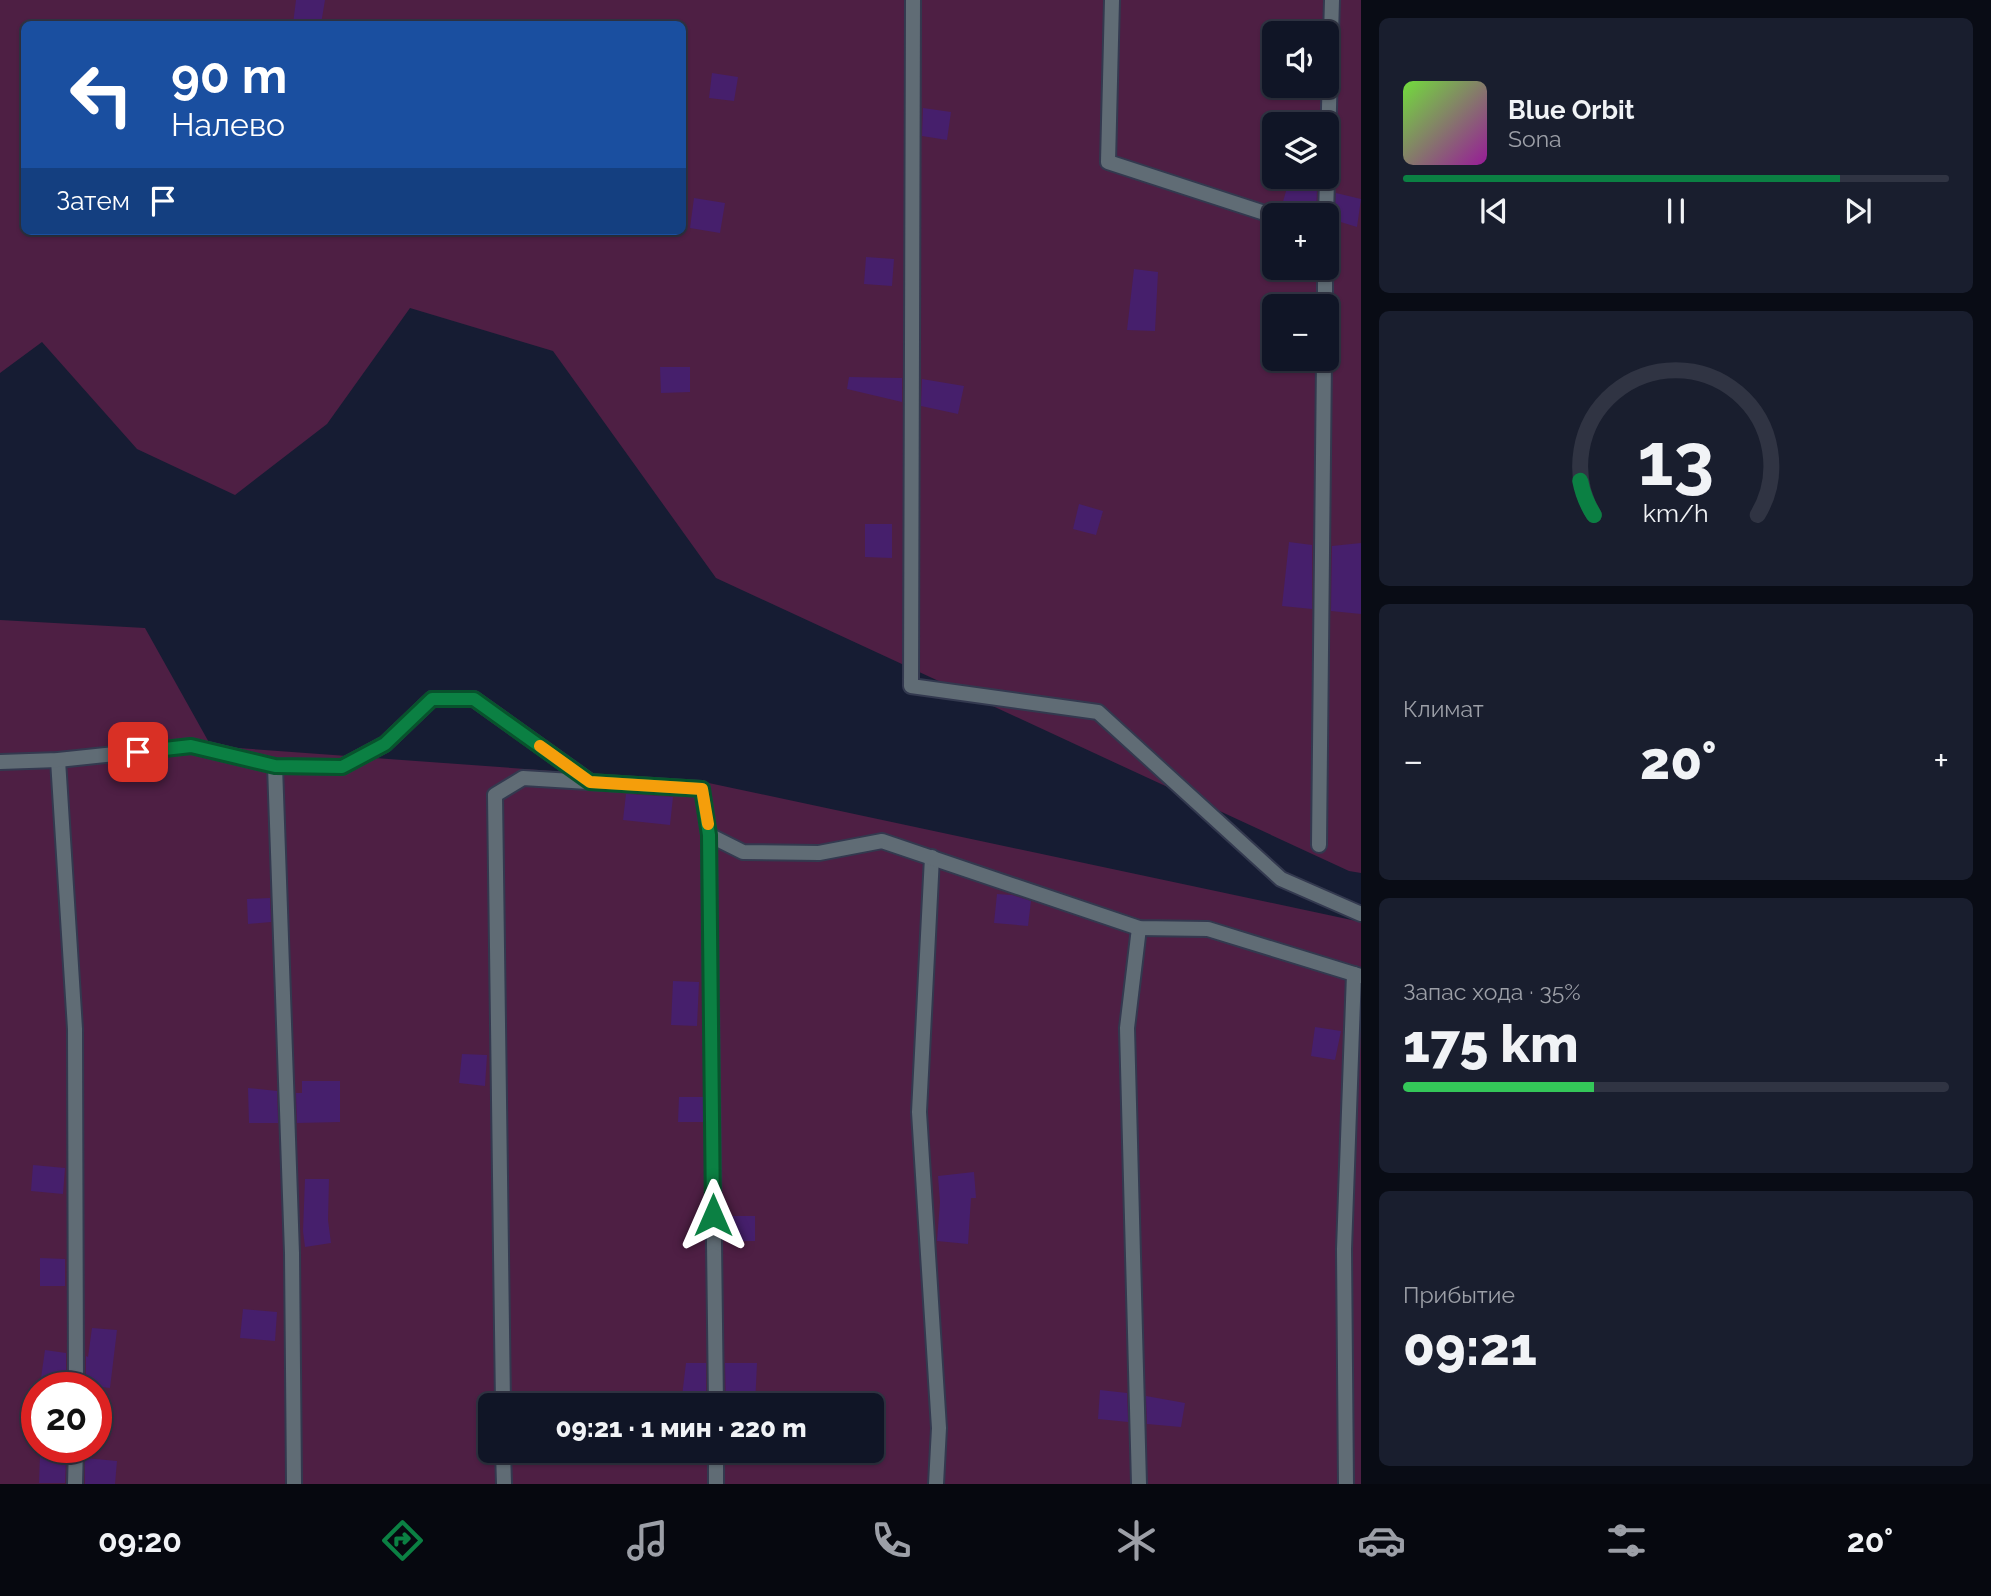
<!DOCTYPE html>
<html lang="ru">
<head>
<meta charset="utf-8">
<style>
  :root { --surface:#101526; --page:#191e2e; --text:#f1f3f6; --muted:#9c9fa7; --line:#303443; --accent:#0b8043 }
  body { margin:0; font-family:Raleway,sans-serif; background:var(--page); color:var(--text); height:100vh; display:flex; flex-direction:column; font-size:26px; white-space:nowrap }
  * { box-sizing:border-box; margin:0 }
  p { font-size:23px; color:var(--muted) }
  .icon { flex:none; width:38px; height:38px; fill:none; stroke:currentColor; stroke-width:2; stroke-linecap:round; stroke-linejoin:round }
  .map { position:relative; flex:1; overflow:hidden }
  .sheet { display:flex; flex-direction:column; gap:18px; padding:18px; background:#090c15; width:630px }
  .sheet>* { flex:none }
  .guide { position:absolute; left:21px; top:21px; width:665px; height:214px; border-radius:10px; box-shadow:0 2px 5px #0004,0 0 0 2px var(--line); background:#1a4fa0; color:#fff; overflow:hidden }
  .buttons { position:absolute; left:1262px; top:21px; display:grid; gap:14px }
  .buttons a { display:grid; place-items:center; width:77px; height:77px; border-radius:10px; background:var(--surface); box-shadow:0 2px 5px #0004,0 0 0 2px var(--line); font-size:35px }
  .speed { position:absolute; left:21px; top:1372px; display:flex; gap:14px; font-size:35px; font-weight:700; text-align:center }
  .speed>* { display:grid; place-content:center; width:91px; height:91px; border-radius:50%; background:var(--surface); box-shadow:0 2px 5px #0004,0 0 0 2px var(--line); line-height:1 }
  .speed .limit { border:10px solid #d22; background:#fff; color:#111 }
  .pin { position:absolute; display:grid; place-items:center; width:60px; height:60px; color:#fff; margin:-30px; border-radius:14px; box-shadow:0 4px 10px #0006 }
  .me { position:absolute; width:77px; margin:-38px; rotate:0deg; stroke-linejoin:round; filter:drop-shadow(0 0 5px #0008) }
  .turn { display:flex; align-items:center; gap:24px; height:147px; padding:0 35px; font-size:32px }
  .turn .icon { width:91px; height:91px; stroke-width:2.5 }
  .turn b { display:block; font-size:49px; line-height:60px }
  .then { display:flex; align-items:center; height:66px; padding:0 35px; background:#0003; gap:14px; font-size:26px }
  .big { font-size:52px; font-weight:800; line-height:1.1 }
  .sheet .widget { flex:1; display:flex; flex-direction:column; justify-content:center; gap:10px; min-width:0; padding:0 24px; border-radius:10px; background:var(--page) }
  .sheet .dial { align-items:center; gap:0 }
  .dial svg { height:182px; overflow:visible; fill:none; stroke:var(--line); stroke-width:7; stroke-linecap:round; text-anchor:middle }
  .dial text { fill:var(--text); stroke:none }
  .song { display:flex; align-items:center; gap:21px }
  .cover { width:84px; height:84px; border-radius:10px; background:linear-gradient(135deg,hsl(100 70% 55%),hsl(300 70% 35%)) }
  .played { height:7px; border-radius:4px; background:linear-gradient(90deg,var(--accent) 80%,var(--line) 80%) }
  .keys { display:flex; justify-content:space-around; direction:ltr }
  .heat { display:flex; justify-content:space-between; align-items:center; font-size:38px; direction:ltr }
  .charge { height:10px; border-radius:5px; background:linear-gradient(90deg,#34c759 35%,var(--line) 0) }
  .trip { position:absolute; left:478px; top:1393px; width:406px; height:70px; border-radius:10px; background:var(--surface); box-shadow:0 2px 5px #0004,0 0 0 2px var(--line); font-weight:800; line-height:70px; text-align:center }
  .dock { display:flex; height:112px; justify-content:space-around; align-items:center; background:#06080f; color:var(--muted) }
  .dock .icon { width:49px; height:49px }
  .dock .on { color:var(--accent) }
  .dock b { font-size:32px; color:var(--text) }
  main { display:flex; flex:1; min-height:0 }
  .map>svg:first-child { display:block }
  .green { fill:#4e1f44; fill-rule:evenodd }
  .building { fill:#461f6c }
  .lines { fill:none; stroke-linecap:round; stroke-linejoin:round }
  .lane-casing { stroke:#33394f; stroke-width:18 }
  .lane { stroke:#606c75; stroke-width:14 }
  .route-casing { stroke:#07532c; stroke-width:18 }
  .route { stroke:#0b8043; stroke-width:12 }
  .slow { stroke:#f59e0b; stroke-width:12 }
</style>
</head>
<body>
<main>
<div class="map">
<svg width="1361" height="1484" viewBox="0 0 1361 1484">
  <rect width="100%" height="100%" fill="#161c33"/>
  <!-- green -->
  <g class="green">
    <path d="M 0,0 L 1361,0 L 1361,873 L 1349,871 L 716,578 L 553,351 L 410,308 L 327,424 L 235,495 L 137,449 L 42,342 L 0,373 ZM 24,24 L 682,24 L 682,231 L 24,231 ZM 1274,33 L 1326,33 L 1326,86 L 1274,86 ZM 1274,124 L 1326,124 L 1326,177 L 1274,177 ZM 1274,215 L 1326,215 L 1326,268 L 1274,268 ZM 1274,306 L 1326,306 L 1326,359 L 1274,359 Z"/>
    <path d="M 0,620 L 145,628 L 211,746 L 704,782 L 1361,922 L 1361,1484 L 0,1484 ZM 37,1388 L 96,1388 L 96,1447 L 37,1447 ZM 490,1405 L 872,1405 L 872,1451 L 490,1451 Z"/>
  </g>
  <!-- building -->
  <g class="building">
    <polygon points="296,0 325,0 321,24 293,24"/>
    <polygon points="712,73 738,77 734,101 709,98"/>
    <polygon points="923,108 951,112 947,140 922,136"/>
    <polygon points="1289,181 1317,188 1316,215 1282,205"/>
    <polygon points="1336,193 1361,199 1357,227 1334,220"/>
    <polygon points="694,198 725,203 720,233 690,228"/>
    <polygon points="866,257 894,259 892,286 864,284"/>
    <polygon points="1134,269 1158,272 1155,331 1127,330"/>
    <polygon points="660,367 690,367 690,392 661,393"/>
    <polygon points="849,377 902,378 902,402 847,389"/>
    <polygon points="922,379 964,386 958,414 921,406"/>
    <polygon points="1079,504 1103,511 1096,535 1073,529"/>
    <polygon points="865,524 892,524 892,558 865,557"/>
    <polygon points="1289,542 1312,545 1312,609 1282,606"/>
    <polygon points="1361,543 1361,614 1331,611 1332,546"/>
    <polygon points="626,794 673,797 670,825 623,820"/>
    <polygon points="997,894 1012,895 1031,901 1028,926 994,923"/>
    <polygon points="270,898 271,922 248,924 247,899"/>
    <polygon points="673,981 699,982 697,1026 671,1025"/>
    <polygon points="1315,1027 1341,1031 1335,1060 1311,1056"/>
    <polygon points="462,1054 487,1055 485,1086 459,1083"/>
    <polygon points="302,1081 340,1081 340,1122 297,1123 296,1093 302,1093"/>
    <polygon points="248,1088 277,1091 278,1123 249,1123"/>
    <polygon points="679,1097 703,1097 703,1122 678,1122"/>
    <polygon points="33,1165 65,1168 63,1194 31,1191"/>
    <polygon points="974,1172 976,1198 971,1198 968,1244 937,1241 940,1202 938,1176"/>
    <polygon points="305,1179 329,1179 328,1220 331,1243 305,1247 303,1231"/>
    <polygon points="725,1216 755,1216 755,1241 724,1241"/>
    <polygon points="40,1258 65,1259 65,1286 40,1286"/>
    <polygon points="243,1309 277,1312 275,1341 240,1338"/>
    <polygon points="92,1328 117,1330 110,1388 86,1385 86,1356 88,1357"/>
    <polygon points="45,1350 66,1353 66,1382 41,1378"/>
    <polygon points="686,1363 706,1363 706,1405 681,1405"/>
    <polygon points="725,1363 757,1363 755,1405 726,1405"/>
    <polygon points="1100,1390 1127,1393 1128,1422 1098,1419"/>
    <polygon points="1146,1396 1185,1403 1181,1427 1147,1424"/>
    <polygon points="40,1455 66,1456 65,1483 39,1483"/>
    <polygon points="85,1458 117,1461 115,1484 85,1484"/>
  </g>
  <g class="lines">
    <!-- lane casing -->
    <g class="lane-casing">
      <g id="lane">
        <polyline points="913,0 911,686 1098,712 1281,879 1361,914"/>
        <polyline points="1112,0 1108,162 1274,216"/>
        <polyline points="1326,215 1332,0"/>
        <polyline points="1325,306 1325,268"/>
        <polyline points="58,760 75,1029 76,1388"/>
        <polyline points="0,762 58,760 191,746 275,766 342,767 385,744 432,699 474,699 589,781"/>
        <polyline points="275,766 292,1253 294,1484"/>
        <polyline points="709,835 716,1405"/>
        <polyline points="1319,845 1324,359"/>
        <polyline points="932,857 919,1112 939,1428 936,1484"/>
        <polyline points="1139,928 1127,1028 1139,1484"/>
        <polyline points="503,1405 495,795 523,778 702,789 709,835 743,852 819,853 882,841 1139,928 1208,929 1354,974"/>
        <polyline points="503,1451 504,1484"/>
        <polyline points="716,1451 716,1484"/>
        <polyline points="75,1484 76,1447"/>
        <polyline points="1346,1484 1344,1249 1354,974 1361,976"/>
      </g>
    </g>
    <!-- lane -->
    <use href="#lane" class="lane"/>
  </g>
  <g class="lines">
    <!-- route casing -->
    <g class="route-casing">
      <polyline id="route" points="138,752 191,746 275,766 342,767 385,744 432,699 474,699 590,782 702,789 709,835 713,1215"/>
    </g>
    <!-- route -->
    <use href="#route" class="route"/>
    <!-- slow -->
    <polyline class="slow" points="540,746 590,782 702,789 708,824"/>
  </g>
</svg>
<div class="buttons">
<a><svg class="icon" aria-label="sound" viewBox="0 0 24 24"><path d="M4 9h4l5-4v14l-5-4H4zM17 9q2 3 0 6"/></svg></a>
<a><svg class="icon" aria-label="layers" viewBox="0 0 24 24"><path d="M12 4l9 5-9 5-9-5zM3 14l9 5 9-5"/></svg></a>
<a>+</a>
<a>−</a>
</div>
<div class="speed"><div class="limit">20</div></div>
<div class="pin" style="left:138px;top:752px;background:#d93025"><svg class="icon" aria-label="arrive" viewBox="0 0 24 24"><path d="M6 21V4h12l-3 4 3 4H6"/></svg></div>
<svg class="me" style="left:713px;top:1215px" viewBox="-20 -20 40 40"><path d="M0-17L14 15 0 8-14 15z" fill="#0b8043" stroke="#fff" stroke-width="4"/></svg>
<div class="trip">09:21 · 1 мин · 220 m</div>
<div class="guide">
<div class="turn"><svg class="icon" aria-label="left" viewBox="0 0 24 24"><path d="M17 20v-9H6M10 6l-5 5 5 5"/></svg><div><b>90 m</b>Налево</div></div>
<div class="then">Затем<svg class="icon" aria-label="arrive" viewBox="0 0 24 24"><path d="M6 21V4h12l-3 4 3 4H6"/></svg></div>
</div>
</div>
<section class="sheet">
<div class="widget">
<div class="song"><i class="cover"></i><div><b>Blue Orbit</b><p>Sona</p></div></div>
<div class="played"></div>
<div class="keys"><svg class="icon" aria-label="previous" viewBox="0 0 24 24"><path d="M18 5L8 12l10 7zM5 5v14"/></svg><svg class="icon" aria-label="pause" viewBox="0 0 24 24"><path d="M8 5v14M16 5v14"/></svg><svg class="icon" aria-label="next" viewBox="0 0 24 24"><path d="M6 5l10 7-10 7zM19 5v14"/></svg></div>
</div>
<div class="widget dial"><svg viewBox="0 0 100 80">
<path d="M14 69A42 42 0 1 1 86 69"/>
<path d="M14 69A42 42 0 0 1 8 54" stroke="#0b8043"/>
<text x="50" y="56" font-size="32" font-weight="700">13</text>
<text x="50" y="72" font-size="11">km/h</text>
</svg></div>
<div class="widget"><p>Климат</p>
<div class="heat"><a>−</a><b class="big">20°</b><a>+</a></div>
</div>
<div class="widget"><p>Запас хода · 35%</p><b class="big">175 km</b><div class="charge"></div></div>
<div class="widget"><p>Прибытие</p><b class="big">09:21</b></div>
</section>
</main>
<nav class="dock">
<b>09:20</b>
<svg class="icon on" aria-label="directions" viewBox="0 0 24 24"><path d="M12 3l9 9-9 9-9-9zM9 14v-3h6M13 9l2 2-2 2"/></svg>
<svg class="icon" aria-label="music" viewBox="0 0 24 24"><path d="M9 18V5l10-2v13"/><circle cx="6" cy="18" r="3"/><circle cx="16" cy="16" r="3"/></svg>
<svg class="icon" aria-label="phone" viewBox="0 0 24 24"><path d="M5 4h4l2 5-3 2q2 4 5 5l2-3 5 2v4C11 20 4 13 5 4z"/></svg>
<svg class="icon" aria-label="climate" viewBox="0 0 24 24"><path d="M12 3v18M4 7l16 10M4 17L20 7"/></svg>
<svg class="icon" aria-label="car" viewBox="0 0 24 24"><path d="M5 17H2v-5l4-1 3-4h7l3 4 3 1v5h-3M9 17h6M6 11h13"/><circle cx="7" cy="17" r="2"/><circle cx="17" cy="17" r="2"/></svg>
<svg class="icon" aria-label="filters" viewBox="0 0 24 24"><path d="M4 7h16M4 17h16"/><circle cx="9" cy="7" r="2"/><circle cx="15" cy="17" r="2"/></svg>
<b>20°</b>
</nav>
</body>
</html>
